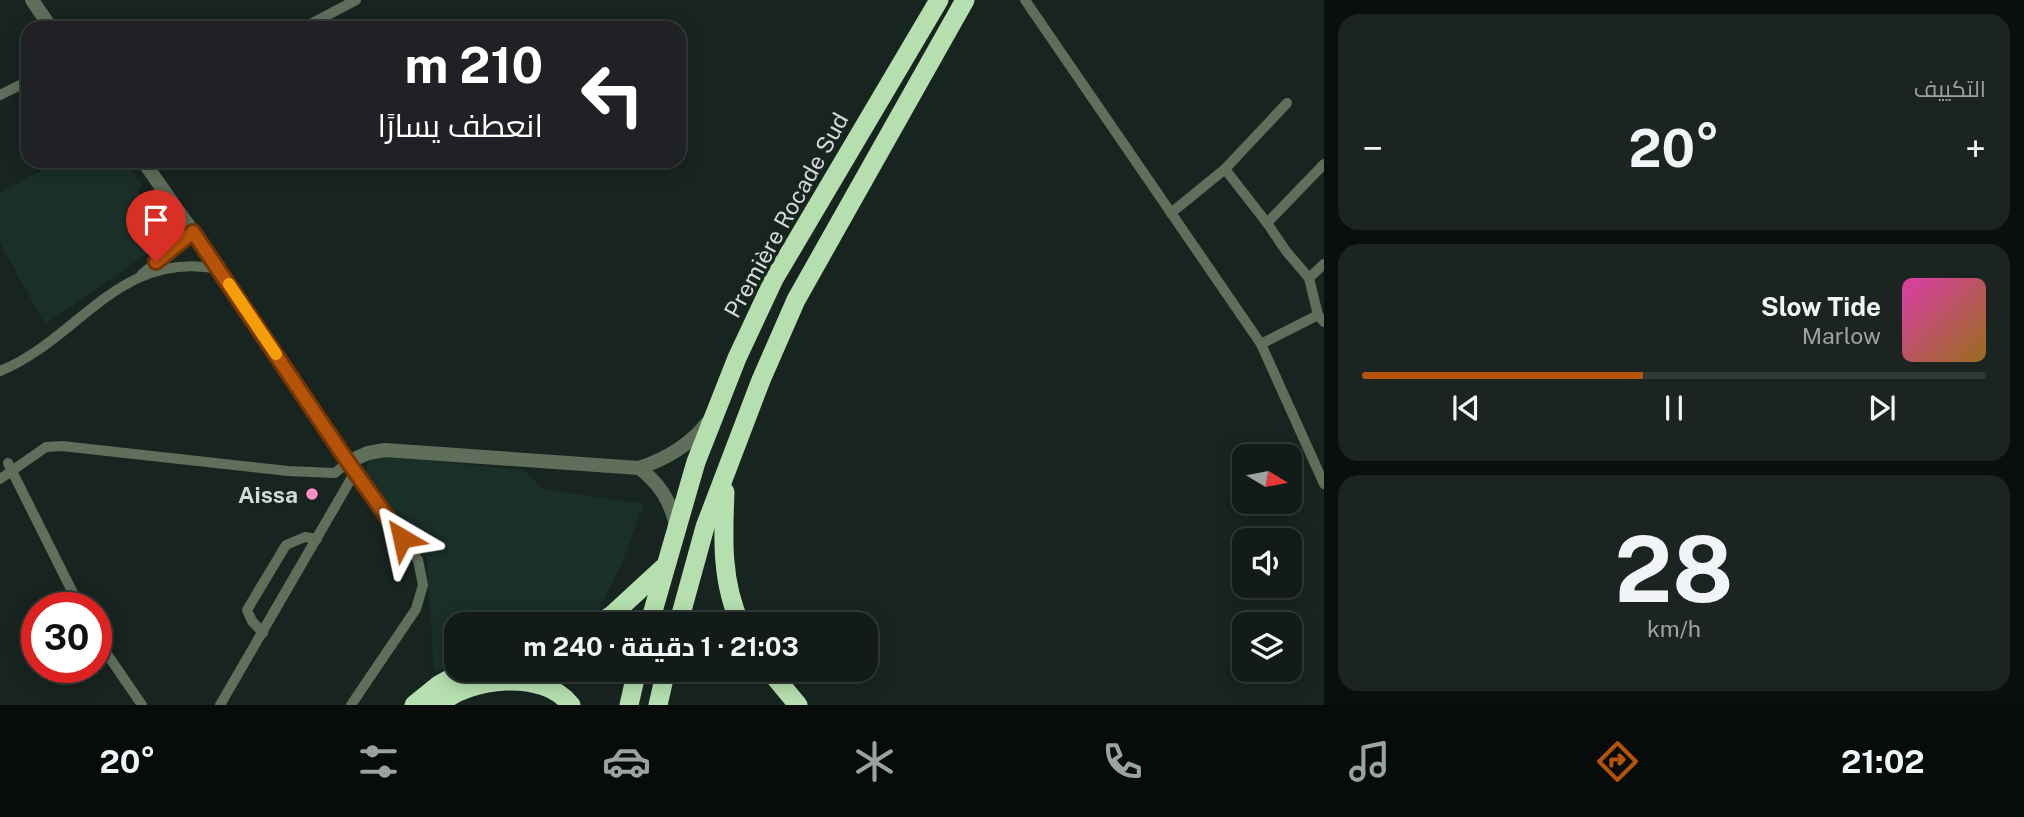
<!DOCTYPE html>
<html lang="ar">
<head>
<meta charset="utf-8">
<style>
  :root { --surface:#121b18; --page:#1b2421; --text:#f1f3f6; --muted:#9ca1a2; --line:#313937; --accent:#b45309 }
  body { margin:0; font-family:"Public Sans",Cairo,sans-serif; background:var(--page); color:var(--text); direction:rtl; height:100vh; display:flex; flex-direction:column; font-size:26px; white-space:nowrap }
  * { box-sizing:border-box; margin:0 }
  p { font-size:23px; color:var(--muted) }
  .icon { flex:none; width:38px; height:38px; fill:none; stroke:currentColor; stroke-width:2; stroke-linecap:round; stroke-linejoin:round }
  .map { position:relative; flex:1; overflow:hidden; direction:ltr }
  .panel { display:flex; flex-direction:column; gap:14px; padding:14px; background:#0a0f0d; width:700px }
  .panel>* { flex:none }
  .banner { position:absolute; left:21px; top:21px; width:665px; height:147px; border-radius:21px; box-shadow:0 4px 18px #0003,0 0 0 2px var(--line); direction:rtl; background:#202124; color:#fff; overflow:hidden }
  .needle { width:46px; rotate:100deg }
  .tools { position:absolute; left:1232px; top:444px; display:grid; gap:14px }
  .tools a { display:grid; place-items:center; width:70px; height:70px; border-radius:14px; background:var(--surface); box-shadow:0 4px 18px #0003,0 0 0 2px var(--line); font-size:35px }
  .speed { position:absolute; left:21px; top:592px; display:flex; gap:14px; font-size:35px; font-weight:700; text-align:center }
  .speed>* { display:grid; place-content:center; width:91px; height:91px; border-radius:50%; background:var(--surface); box-shadow:0 4px 18px #0003,0 0 0 2px var(--line); line-height:1 }
  .speed .limit { border:10px solid #d22; background:#fff; color:#111 }
  .pin { position:absolute; display:grid; place-items:center; width:60px; height:60px; color:#fff; margin:-72px -30px; border-radius:50% 50% 50% 0; rotate:-45deg; box-shadow:0 0 7px #0007 }
  .pin .icon { rotate:45deg }
  .me { position:absolute; width:77px; margin:-38px; rotate:324deg; stroke-linejoin:round; filter:drop-shadow(0 0 5px #0008) }
  .turn { display:flex; align-items:center; gap:24px; height:147px; padding:0 28px; font-size:32px }
  .turn .icon { width:91px; height:91px; stroke-width:2.5 }
  .turn b { display:block; font-size:49px; line-height:60px }
  .big { font-size:52px; font-weight:700; line-height:1.1 }
  .panel .widget { flex:1; display:flex; flex-direction:column; justify-content:center; gap:10px; min-width:0; padding:0 24px; border-radius:21px; background:var(--page) }
  .panel .dial { align-items:center; gap:0 }
  .dial b { font-size:91px; line-height:1 }
  .song { display:flex; align-items:center; gap:21px }
  .cover { width:84px; height:84px; border-radius:10px; background:linear-gradient(135deg,hsl(320 70% 55%),hsl(40 70% 35%)) }
  .played { height:7px; border-radius:4px; background:linear-gradient(90deg,var(--accent) 45%,var(--line) 45%) }
  .keys { display:flex; justify-content:space-around; direction:ltr }
  .heat { display:flex; justify-content:space-between; align-items:center; font-size:38px; direction:ltr }
  .trip { position:absolute; left:444px; top:612px; width:434px; height:70px; border-radius:21px; background:var(--surface); box-shadow:0 4px 18px #0003,0 0 0 2px var(--line); font-weight:700; line-height:70px; text-align:center; direction:rtl }
  .dock { display:flex; height:112px; justify-content:space-around; align-items:center; background:#070b0a; color:var(--muted) }
  .dock .icon { width:49px; height:49px }
  .dock .current { color:var(--accent) }
  .dock b { font-size:32px; color:var(--text) }
  main { display:flex; flex:1; min-height:0 }
  .map>svg:first-child { display:block }
  .built { fill:#1b2f29 }
  .lines { fill:none; stroke-linecap:round; stroke-linejoin:round }
  .minor { stroke:#5f6f5c; stroke-width:10 }
  .tertiary { stroke:#5f6f5c; stroke-width:14 }
  .motorway { stroke:#b6dfaf; stroke-width:19 }
  .route-casing { stroke:#753606; stroke-width:18 }
  .route { stroke:#b45309; stroke-width:12 }
  .slow { stroke:#f59e0b; stroke-width:12 }
  .poi-dot { fill:#fb8fc4; stroke:#182420; stroke-width:2.5 }
  .labels { text-anchor:middle; dominant-baseline:central; stroke-width:7; stroke-linejoin:round; paint-order:stroke }
  .street-label { font-size:23px; fill:#d3dbd8; stroke:#182420 }
  .poi-label { font-size:23px; font-weight:bold; fill:#d3dbd8; stroke:#182420; text-anchor:end }
</style>
</head>
<body>
<main>
<section class="panel">
<div class="widget"><p>التكييف</p>
<div class="heat"><a>−</a><b class="big">20°</b><a>+</a></div>
</div>
<div class="widget">
<div class="song"><i class="cover"></i><div><b>Slow Tide</b><p>Marlow</p></div></div>
<div class="played"></div>
<div class="keys"><svg class="icon" aria-label="previous" viewBox="0 0 24 24"><path d="M18 5L8 12l10 7zM5 5v14"/></svg><svg class="icon" aria-label="pause" viewBox="0 0 24 24"><path d="M8 5v14M16 5v14"/></svg><svg class="icon" aria-label="next" viewBox="0 0 24 24"><path d="M6 5l10 7-10 7zM19 5v14"/></svg></div>
</div>
<div class="widget dial"><b>28</b><p>km/h</p></div>
</section>
<div class="map">
<svg width="1324" height="705" viewBox="0 0 1324 705">
  <rect width="100%" height="100%" fill="#182420"/>
  <!-- built -->
  <g class="built">
    <polygon points="59,161 125,161 142,185 138,192 145,202 152,201 174,235 45,324 0,243 0,193"/>
    <polygon points="369,455 524,470 543,489 644,504 622,563 594,619 576,625 457,625 457,664 434,672 427,560 366,472"/>
  </g>
  <g class="lines">
    <!-- minor -->
    <g class="minor">
      <polyline points="1025,0 1261,344 1324,484"/>
      <polyline points="303,28 356,0"/>
      <polyline points="0,95 28,81"/>
      <polyline points="1225,169 1287,103"/>
      <polyline points="1171,213 1225,169 1267,223 1324,164"/>
      <polyline points="1267,223 1286,251 1309,278 1324,264"/>
      <polyline points="142,274 193,232"/>
      <polyline points="1309,278 1318,315"/>
      <polyline points="1261,344 1318,315 1324,322"/>
      <path d="M 0,371 C 79,339 119,249 219,269"/>
      <polyline points="8,463 80,607"/>
      <polyline points="0,479 46,447 62,446 288,471 335,473 348,462 418,560 423,585 416,609 351,705"/>
      <polyline points="263,633 252,621 247,610 286,545 305,537 317,539"/>
      <polyline points="96,638 142,705"/>
      <polyline points="220,705 355,472"/>
    </g>
    <!-- tertiary -->
    <g class="tertiary">
      <polyline points="32,0 51,28"/>
      <path d="M 143,161 L 219,269 L 348,462 L 368,453 L 385,450 L 639,468 C 666,459 689,446 707,423"/>
      <path d="M 639,468 C 659,483 670,500 676,525"/>
    </g>
    <!-- motorway -->
    <g class="motorway">
      <path d="M 725,492 C 723,537 721,583 741,625"/>
      <polyline points="597,625 612,615 663,568"/>
      <polyline points="649,625 696,462 737,358 774,279 939,0"/>
      <polyline points="678,625 705,527 761,380 796,300 965,0"/>
      <polyline points="769,670 798,705"/>
      <polyline points="414,705 440,684 466,670"/>
      <path d="M 438,705 C 470,677 543,669 571,705"/>
      <polyline points="629,705 637,670"/>
      <polyline points="658,705 666,670"/>
    </g>
  </g>
  <g class="lines">
    <!-- route casing -->
    <g class="route-casing">
      <polyline id="route" points="156,262 193,232 348,462 402,538"/>
    </g>
    <!-- route -->
    <use href="#route" class="route"/>
    <!-- slow -->
    <polyline class="slow" points="229,284 276,354"/>
  </g>
  <!-- markers -->
  <circle class="poi-dot" cx="312" cy="494" r="7"/>
  <g class="labels">
    <!-- street labels -->
    <g class="street-label">
      <text transform="translate(786 215) rotate(-61)">Première Rocade Sud</text>
    </g>
    <!-- poi labels -->
    <g class="poi-label">
      <text x="298" y="494">Aissa</text>
    </g>
  </g>
</svg>
<div class="tools">
<a><svg class="needle" viewBox="-14 -14 28 28"><path d="M0-13l5 13h-10z" fill="#e53935"/><path d="M0 13l5-13h-10z" fill="#9ca1a2"/></svg></a>
<a><svg class="icon" aria-label="sound" viewBox="0 0 24 24"><path d="M4 9h4l5-4v14l-5-4H4zM17 9q2 3 0 6"/></svg></a>
<a><svg class="icon" aria-label="layers" viewBox="0 0 24 24"><path d="M12 4l9 5-9 5-9-5zM3 14l9 5 9-5"/></svg></a>
</div>
<div class="speed"><div class="limit">30</div></div>
<div class="pin" style="left:156px;top:262px;background:#d93025"><svg class="icon" aria-label="arrive" viewBox="0 0 24 24"><path d="M6 21V4h12l-3 4 3 4H6"/></svg></div>
<svg class="me" style="left:402px;top:538px" viewBox="-20 -20 40 40"><path d="M0-17L14 15 0 8-14 15z" fill="#b45309" stroke="#fff" stroke-width="4"/></svg>
<div class="trip">21:03 · 1 دقيقة · 240 m</div>
<div class="banner">
<div class="turn"><svg class="icon" aria-label="left" viewBox="0 0 24 24"><path d="M17 20v-9H6M10 6l-5 5 5 5"/></svg><div><b>210 m</b>انعطف يسارًا</div></div>
</div>
</div>
</main>
<nav class="dock">
<b>21:02</b>
<svg class="icon current" aria-label="directions" viewBox="0 0 24 24"><path d="M12 3l9 9-9 9-9-9zM9 14v-3h6M13 9l2 2-2 2"/></svg>
<svg class="icon" aria-label="music" viewBox="0 0 24 24"><path d="M9 18V5l10-2v13"/><circle cx="6" cy="18" r="3"/><circle cx="16" cy="16" r="3"/></svg>
<svg class="icon" aria-label="phone" viewBox="0 0 24 24"><path d="M5 4h4l2 5-3 2q2 4 5 5l2-3 5 2v4C11 20 4 13 5 4z"/></svg>
<svg class="icon" aria-label="climate" viewBox="0 0 24 24"><path d="M12 3v18M4 7l16 10M4 17L20 7"/></svg>
<svg class="icon" aria-label="car" viewBox="0 0 24 24"><path d="M5 17H2v-5l4-1 3-4h7l3 4 3 1v5h-3M9 17h6M6 11h13"/><circle cx="7" cy="17" r="2"/><circle cx="17" cy="17" r="2"/></svg>
<svg class="icon" aria-label="filters" viewBox="0 0 24 24"><path d="M4 7h16M4 17h16"/><circle cx="9" cy="7" r="2"/><circle cx="15" cy="17" r="2"/></svg>
<b>20°</b>
</nav>
</body>
</html>
